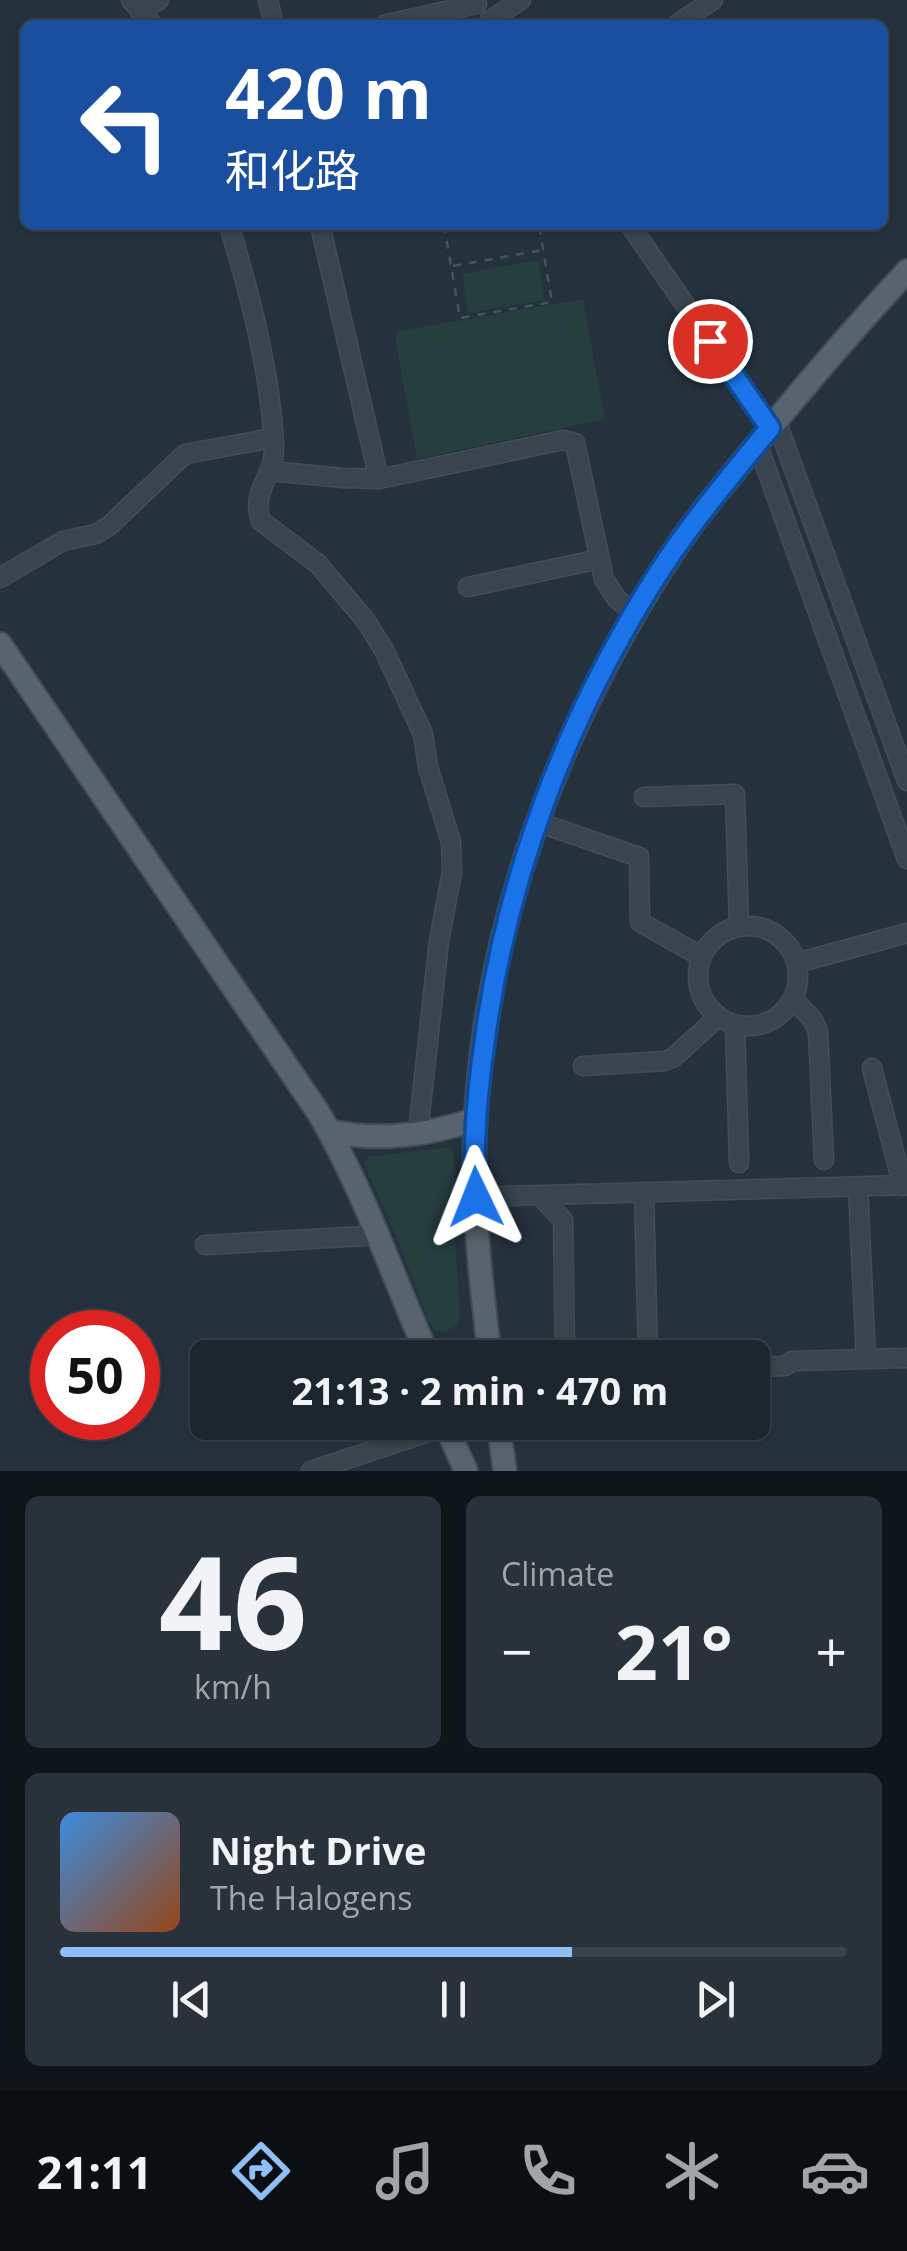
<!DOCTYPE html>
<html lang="en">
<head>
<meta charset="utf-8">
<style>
  :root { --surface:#1c262e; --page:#29323a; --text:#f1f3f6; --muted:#a0a5aa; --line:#3a434a; --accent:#8ebff5 }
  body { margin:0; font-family:"Open Sans","Noto Sans SC",sans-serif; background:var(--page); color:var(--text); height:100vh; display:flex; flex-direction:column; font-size:38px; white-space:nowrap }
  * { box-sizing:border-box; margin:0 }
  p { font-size:32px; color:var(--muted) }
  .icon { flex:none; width:55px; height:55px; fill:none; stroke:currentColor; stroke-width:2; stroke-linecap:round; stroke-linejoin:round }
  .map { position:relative; height:1471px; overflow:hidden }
  .drawer { display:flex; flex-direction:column; gap:25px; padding:25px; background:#0f1519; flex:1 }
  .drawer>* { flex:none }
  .top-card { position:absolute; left:20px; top:20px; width:868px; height:210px; border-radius:15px; box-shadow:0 2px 8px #0004,0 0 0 2px var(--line); background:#1a4fa0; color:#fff; overflow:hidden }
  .speed { position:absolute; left:30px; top:1310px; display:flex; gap:20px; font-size:50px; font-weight:700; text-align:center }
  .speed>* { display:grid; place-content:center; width:130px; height:130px; border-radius:50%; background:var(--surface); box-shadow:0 2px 8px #0004,0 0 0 2px var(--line); line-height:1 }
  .speed .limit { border:15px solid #d22; background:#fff; color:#111 }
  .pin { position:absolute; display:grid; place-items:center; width:85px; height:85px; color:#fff; margin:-42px; border:5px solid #fff; border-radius:50%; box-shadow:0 2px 10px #0007 }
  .me { position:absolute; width:110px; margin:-55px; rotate:358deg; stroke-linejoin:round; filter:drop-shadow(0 0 8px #0008) }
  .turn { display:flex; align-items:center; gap:35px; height:210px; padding:0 40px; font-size:45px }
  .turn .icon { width:130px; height:130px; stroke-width:2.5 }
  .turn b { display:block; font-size:70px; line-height:85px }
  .big { font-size:75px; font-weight:700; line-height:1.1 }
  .drawer .card { flex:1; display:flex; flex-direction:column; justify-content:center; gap:15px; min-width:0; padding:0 35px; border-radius:15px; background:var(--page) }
  .drawer .dial { align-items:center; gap:0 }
  .dial b { font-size:130px; line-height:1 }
  .song { display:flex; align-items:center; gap:30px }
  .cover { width:120px; height:120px; border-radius:15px; background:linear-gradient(135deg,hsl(210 70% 55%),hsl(20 70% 35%)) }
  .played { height:10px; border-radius:5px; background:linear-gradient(90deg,var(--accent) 65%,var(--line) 65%) }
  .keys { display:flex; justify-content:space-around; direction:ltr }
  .heat { display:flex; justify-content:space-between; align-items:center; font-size:55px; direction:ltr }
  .drawer .tiles { flex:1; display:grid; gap:25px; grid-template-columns:1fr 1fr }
  .card:last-child { grid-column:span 2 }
  .trip { position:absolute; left:190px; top:1340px; width:580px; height:100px; border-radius:15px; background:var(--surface); box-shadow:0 2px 8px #0004,0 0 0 2px var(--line); font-weight:700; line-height:100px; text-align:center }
  .dock { display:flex; height:160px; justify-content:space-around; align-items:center; background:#0b0f12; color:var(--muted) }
  .dock .icon { width:70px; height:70px }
  .dock .current { color:var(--accent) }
  .dock b { font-size:45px; color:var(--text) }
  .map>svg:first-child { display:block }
  .green { fill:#273e3f }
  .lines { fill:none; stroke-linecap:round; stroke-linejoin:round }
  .minor-casing { stroke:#424d57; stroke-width:21 }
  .major-casing { stroke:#424d57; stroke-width:26 }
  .path { stroke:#405757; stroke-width:2.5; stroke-dasharray:8 8; stroke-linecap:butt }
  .minor { stroke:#39444e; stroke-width:18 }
  .major { stroke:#57636e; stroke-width:22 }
  .route-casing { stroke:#114b97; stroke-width:25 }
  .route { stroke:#1a73e8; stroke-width:18 }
</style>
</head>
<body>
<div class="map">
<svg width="907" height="1471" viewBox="0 0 907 1471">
  <rect width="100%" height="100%" fill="#25323e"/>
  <!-- green -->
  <g class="green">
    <polygon points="538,260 545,300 468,313 462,274"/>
    <polygon points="577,300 583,300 605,419 417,459 395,338 399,331"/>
    <polygon points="449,1147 454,1153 454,1225 460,1315 457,1325 444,1332 435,1330 429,1322 400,1246 364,1163 368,1157"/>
  </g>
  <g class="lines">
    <!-- minor casing -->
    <g class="minor-casing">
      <g id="minor">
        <polyline points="131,0 153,25"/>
        <polyline points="268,0 274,25"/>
        <polyline points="140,11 159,0"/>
        <polyline points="489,21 521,0"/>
        <polyline points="384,25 477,4"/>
        <polyline points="676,25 713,0"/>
        <path d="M 229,225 C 250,295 271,374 274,447 C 275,477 250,491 261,521 L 318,564 L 366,621 L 384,650 L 423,734 L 428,767 L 451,842 L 452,872 L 439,941 L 418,1132"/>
        <polyline points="320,225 379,479"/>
        <polyline points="630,225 770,428"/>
        <polyline points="776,420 907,781"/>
        <polyline points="757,443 907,859"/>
        <polyline points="271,471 342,478 379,479 563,440 575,443 604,579 616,598 634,614"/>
        <polyline points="0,578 63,541 96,534 109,526 185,454 273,438"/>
        <polyline points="468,587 600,559"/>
        <polyline points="644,797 735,794 739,927"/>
        <polyline points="537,822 639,857 640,922 702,957"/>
        <circle cx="748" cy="976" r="50"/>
        <polyline points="797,963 907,933"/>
        <polyline points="793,999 813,1020 818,1032 824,1160"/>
        <polyline points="735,1025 739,1163"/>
        <polyline points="583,1066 665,1061 674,1057 718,1017"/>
        <polyline points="872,1068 903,1186"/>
        <polyline points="858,1187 866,1359"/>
        <polyline points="644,1192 648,1358"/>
        <polyline points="539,1195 563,1220 565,1358"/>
        <polyline points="476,1197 907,1185"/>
        <polyline points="205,1245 365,1236"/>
        <polyline points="752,1367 785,1366 792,1361 907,1358"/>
        <polyline points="311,1471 446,1426"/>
      </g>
    </g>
    <!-- major casing -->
    <g class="major-casing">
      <g id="major">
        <path d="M 0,644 L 318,1112 C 364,1190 392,1275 429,1358"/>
        <path d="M 329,1131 C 377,1142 430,1135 476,1119"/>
        <path d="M 490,1358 C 481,1283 472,1206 475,1131 C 484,931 555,737 662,569 C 690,524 725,483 758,443 C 806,384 855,327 907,271"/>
        <polyline points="444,1422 466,1471"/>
        <polyline points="498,1422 505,1471"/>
      </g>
    </g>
    <!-- path -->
    <g class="path">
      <polyline points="444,225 460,318 552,302 539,225"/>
      <polyline points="453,266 543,250"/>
    </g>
    <!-- minor -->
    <use href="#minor" class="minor"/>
    <!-- major -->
    <use href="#major" class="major"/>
  </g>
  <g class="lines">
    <!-- route casing -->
    <g class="route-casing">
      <path id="route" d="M 476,1197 C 472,1147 477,1096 484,1046 C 506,875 569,711 663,566 C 695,518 733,473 770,428 L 710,341"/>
    </g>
    <!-- route -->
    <use href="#route" class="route"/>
  </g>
</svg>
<div class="speed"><div class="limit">50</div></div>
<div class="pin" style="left:710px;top:341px;background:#d93025"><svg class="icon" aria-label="arrive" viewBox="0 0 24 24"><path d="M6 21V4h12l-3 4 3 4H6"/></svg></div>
<svg class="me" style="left:476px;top:1197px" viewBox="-20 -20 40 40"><path d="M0-17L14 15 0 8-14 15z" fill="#1a73e8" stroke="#fff" stroke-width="4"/></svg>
<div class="trip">21:13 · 2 min · 470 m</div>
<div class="top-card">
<div class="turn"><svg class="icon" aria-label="left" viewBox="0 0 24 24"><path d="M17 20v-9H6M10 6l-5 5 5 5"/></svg><div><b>420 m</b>和化路</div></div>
</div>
</div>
<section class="drawer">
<div class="tiles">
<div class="card dial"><b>46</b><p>km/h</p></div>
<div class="card"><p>Climate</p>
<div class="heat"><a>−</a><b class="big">21°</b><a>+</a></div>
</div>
<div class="card">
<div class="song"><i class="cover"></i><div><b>Night Drive</b><p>The Halogens</p></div></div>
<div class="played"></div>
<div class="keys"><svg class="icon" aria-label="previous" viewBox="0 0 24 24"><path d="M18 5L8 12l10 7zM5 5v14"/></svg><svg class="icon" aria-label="pause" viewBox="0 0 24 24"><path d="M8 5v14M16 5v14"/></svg><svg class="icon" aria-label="next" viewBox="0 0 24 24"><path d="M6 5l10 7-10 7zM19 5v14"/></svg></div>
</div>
</div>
</section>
<nav class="dock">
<b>21:11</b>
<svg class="icon current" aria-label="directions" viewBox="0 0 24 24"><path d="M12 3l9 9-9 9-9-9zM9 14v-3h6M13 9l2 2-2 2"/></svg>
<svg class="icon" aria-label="music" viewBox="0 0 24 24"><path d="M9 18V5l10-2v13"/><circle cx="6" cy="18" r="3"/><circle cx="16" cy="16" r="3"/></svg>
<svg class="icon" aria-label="phone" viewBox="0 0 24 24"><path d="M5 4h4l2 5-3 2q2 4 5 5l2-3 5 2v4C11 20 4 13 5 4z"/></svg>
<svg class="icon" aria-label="climate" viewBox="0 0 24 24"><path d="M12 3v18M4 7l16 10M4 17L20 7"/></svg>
<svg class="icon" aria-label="car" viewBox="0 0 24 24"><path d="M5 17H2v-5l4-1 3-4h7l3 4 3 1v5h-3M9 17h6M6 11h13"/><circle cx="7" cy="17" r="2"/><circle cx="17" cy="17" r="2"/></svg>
</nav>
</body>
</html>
